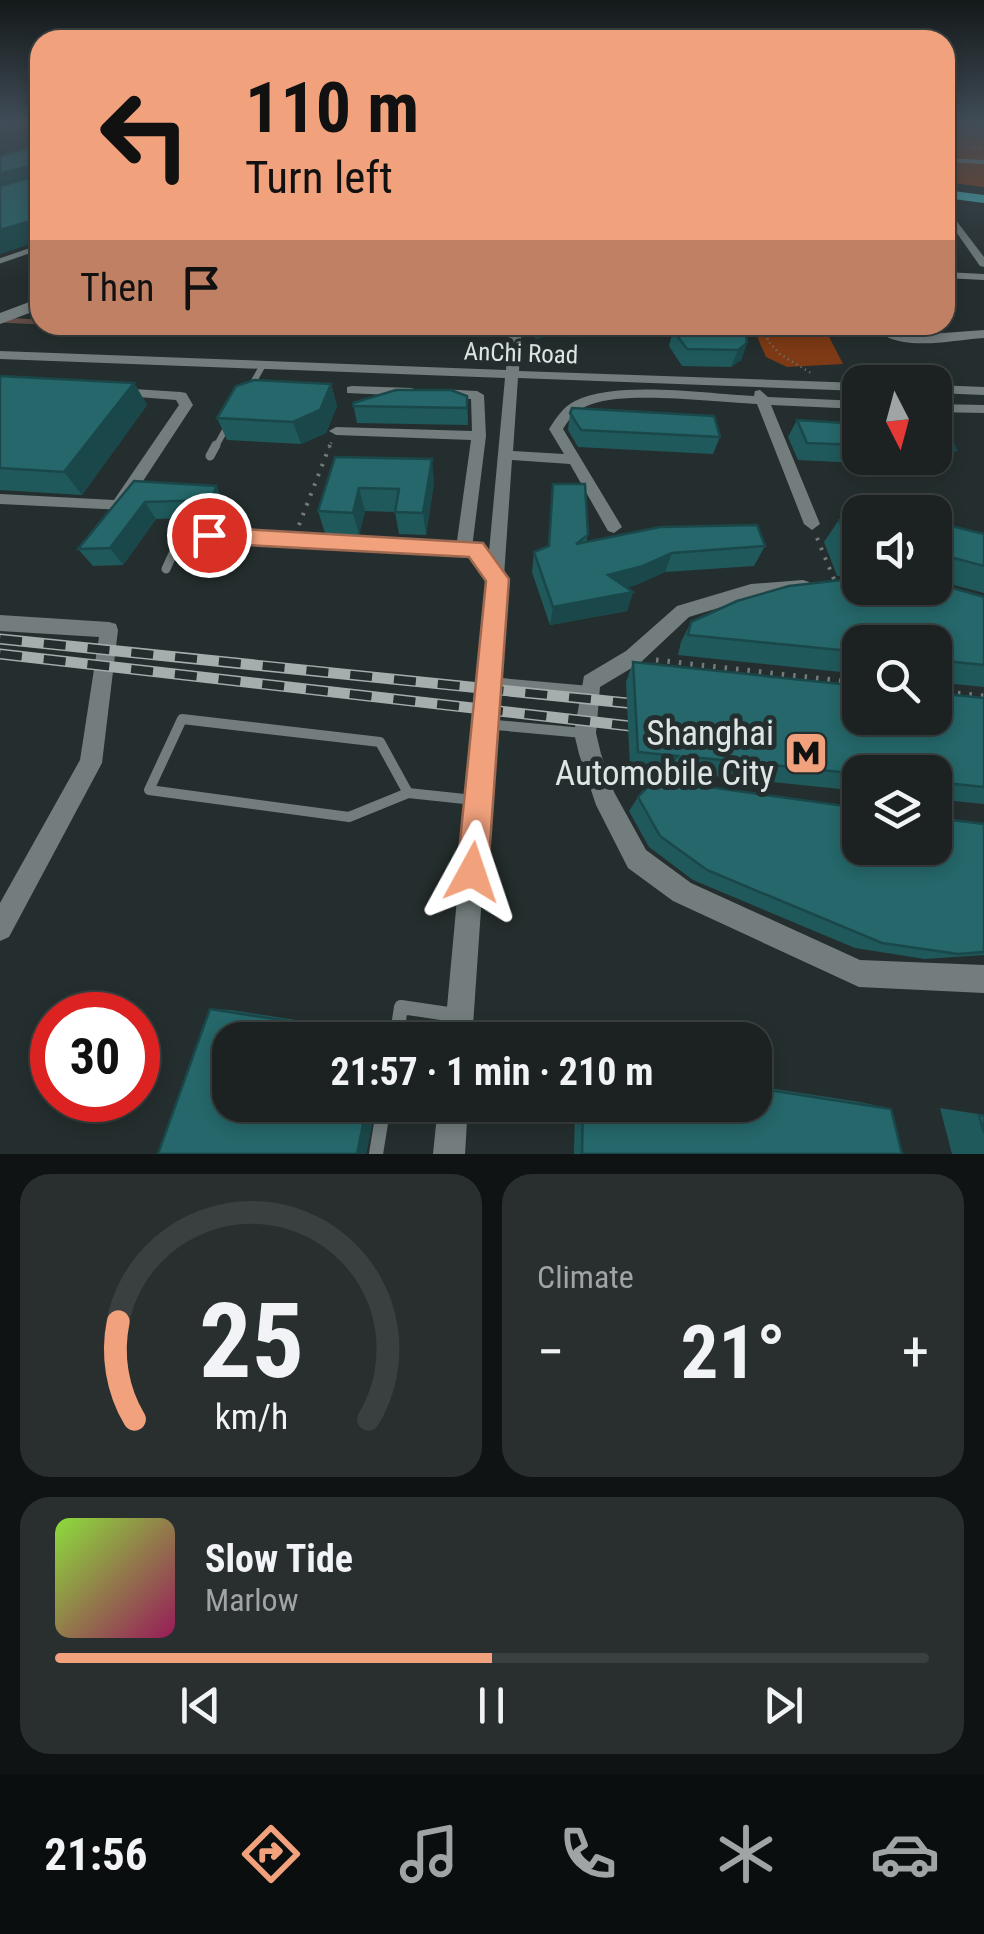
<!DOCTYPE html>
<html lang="en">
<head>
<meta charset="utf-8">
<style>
  :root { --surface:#1c2222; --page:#292f2f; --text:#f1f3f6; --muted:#a0a4a5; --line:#3a3f40; --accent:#f1a17c }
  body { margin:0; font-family:"Roboto Condensed",sans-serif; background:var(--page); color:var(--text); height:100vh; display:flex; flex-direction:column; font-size:38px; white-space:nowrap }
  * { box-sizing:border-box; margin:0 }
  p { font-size:32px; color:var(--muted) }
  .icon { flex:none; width:55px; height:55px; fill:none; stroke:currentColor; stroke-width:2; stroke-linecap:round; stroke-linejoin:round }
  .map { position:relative; height:1154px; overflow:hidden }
  .panel { display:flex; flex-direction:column; gap:20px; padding:20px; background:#0f1313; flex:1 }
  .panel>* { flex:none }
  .top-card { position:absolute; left:30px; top:30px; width:925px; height:305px; border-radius:30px; box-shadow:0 5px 15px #0003,0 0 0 2px var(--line); background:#f1a17c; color:#111; overflow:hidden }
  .needle { width:65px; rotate:174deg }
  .buttons { position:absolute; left:842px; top:365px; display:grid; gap:20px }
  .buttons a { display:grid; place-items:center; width:110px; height:110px; border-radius:20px; background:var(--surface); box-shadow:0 5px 15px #0003,0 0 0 2px var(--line); font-size:50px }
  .speed { position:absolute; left:30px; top:992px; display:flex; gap:20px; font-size:50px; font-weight:700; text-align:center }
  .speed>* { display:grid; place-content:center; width:130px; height:130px; border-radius:50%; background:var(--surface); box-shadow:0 5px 15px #0003,0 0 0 2px var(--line); line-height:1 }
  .speed .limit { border:15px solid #d22; background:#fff; color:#111 }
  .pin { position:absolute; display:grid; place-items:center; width:85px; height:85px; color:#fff; margin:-42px; border:5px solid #fff; border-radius:50%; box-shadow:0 2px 10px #0007 }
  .me { position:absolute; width:110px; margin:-55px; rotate:5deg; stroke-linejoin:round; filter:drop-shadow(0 0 8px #0008) }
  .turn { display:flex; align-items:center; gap:35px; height:210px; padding:0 50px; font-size:45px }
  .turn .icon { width:130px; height:130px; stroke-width:2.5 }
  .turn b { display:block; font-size:70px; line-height:85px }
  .then { display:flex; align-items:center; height:95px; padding:0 50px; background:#0003; gap:20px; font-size:38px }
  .big { font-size:75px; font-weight:700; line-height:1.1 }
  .panel .card { flex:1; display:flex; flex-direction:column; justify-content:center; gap:15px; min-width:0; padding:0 35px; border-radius:30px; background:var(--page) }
  .panel .dial { align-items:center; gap:0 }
  .dial svg { height:260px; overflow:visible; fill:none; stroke:var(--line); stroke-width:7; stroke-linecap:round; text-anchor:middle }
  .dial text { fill:var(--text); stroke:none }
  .song { display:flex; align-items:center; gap:30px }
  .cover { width:120px; height:120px; border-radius:15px; background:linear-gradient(135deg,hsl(90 70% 55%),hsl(330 70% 35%)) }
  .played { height:10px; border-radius:5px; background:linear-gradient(90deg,var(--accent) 50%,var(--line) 50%) }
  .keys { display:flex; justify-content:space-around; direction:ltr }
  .heat { display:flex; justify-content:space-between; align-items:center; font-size:55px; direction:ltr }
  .panel .tiles { flex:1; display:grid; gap:20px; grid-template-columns:1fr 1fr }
  .card:last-child { grid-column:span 2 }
  .trip { position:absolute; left:212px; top:1022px; width:560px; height:100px; border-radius:30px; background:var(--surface); box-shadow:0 5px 15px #0003,0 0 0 2px var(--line); font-weight:700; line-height:100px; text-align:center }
  .menu { display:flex; height:160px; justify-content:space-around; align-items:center; background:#0b0e0e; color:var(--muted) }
  .menu .icon { width:70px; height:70px }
  .menu .current { color:var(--accent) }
  .menu b { font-size:45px; color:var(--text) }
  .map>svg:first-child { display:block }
  .green { fill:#7e3a14 }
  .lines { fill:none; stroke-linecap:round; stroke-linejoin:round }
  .stream { stroke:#624b45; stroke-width:5 }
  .path-far2 { stroke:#737b7b; stroke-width:2.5; stroke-dasharray:1 4; stroke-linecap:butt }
  .path-far1 { stroke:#737b7b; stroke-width:4; stroke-dasharray:2.5 8; stroke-linecap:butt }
  .path { stroke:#737b7b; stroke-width:5; stroke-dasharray:2.5 9; stroke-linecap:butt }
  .lane-far5 { stroke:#737d7d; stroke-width:4 }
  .lane-far4 { stroke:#737d7d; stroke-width:5 }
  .lane-far3 { stroke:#737d7d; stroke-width:6 }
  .lane-far2 { stroke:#737d7d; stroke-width:9 }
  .lane-far1 { stroke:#737d7d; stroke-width:10 }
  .lane { stroke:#737d7d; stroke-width:14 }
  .street { fill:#737d7d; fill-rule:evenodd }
  .secondary { fill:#737d7d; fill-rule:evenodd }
  .primary { fill:#47abaf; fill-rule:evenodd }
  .rail-casing { stroke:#a6adad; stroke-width:11 }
  .rail { stroke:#252e2e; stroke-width:8; stroke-dasharray:22; stroke-linecap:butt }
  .wall { fill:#20595b }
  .shaded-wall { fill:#1a484a }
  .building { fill:#25676a; stroke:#1a484a; stroke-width:2.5 }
  .route { fill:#f1a17c; stroke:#9d6951; stroke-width:2.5 }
  .labels { text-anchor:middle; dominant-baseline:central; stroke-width:10; stroke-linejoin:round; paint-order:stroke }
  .far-street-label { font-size:25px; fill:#dfe5e5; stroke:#252e2e }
  .near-poi-label { font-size:35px; fill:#dfe5e5; stroke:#252e2e; text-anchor:end }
</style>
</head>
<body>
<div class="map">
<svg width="984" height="1154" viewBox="0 0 984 1154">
  <rect width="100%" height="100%" fill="#252e2e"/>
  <!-- green -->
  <g class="green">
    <polygon points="945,122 984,122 984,187 945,182"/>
    <polygon points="752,325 823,325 843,364 787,367 766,357"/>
  </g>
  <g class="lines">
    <!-- stream -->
    <g class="stream">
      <polyline points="0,320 40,322"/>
      <polyline points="136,325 252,325"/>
    </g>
    <!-- path-far2 -->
    <g class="path-far2">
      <polyline points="945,141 984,149"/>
      <polyline points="774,325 767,340 780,354 811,373"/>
      <polyline points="817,325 823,325"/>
      <polyline points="329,448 332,441"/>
    </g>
    <!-- path-far1 -->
    <g class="path-far1">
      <polyline points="299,525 330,445"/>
      <polyline points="817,538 836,584"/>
    </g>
    <!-- path -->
    <g class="path">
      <polyline points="656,660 860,683"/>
      <polyline points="935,691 984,696"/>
      <polyline points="617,775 657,780"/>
    </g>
    <!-- lane-far5 -->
    <polyline class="lane-far5" points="945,160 984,162"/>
    <!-- lane-far4 -->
    <polyline class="lane-far4" points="0,261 40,247"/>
    <!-- lane-far3 -->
    <g class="lane-far3">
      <polyline points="250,388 263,365"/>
      <polyline points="215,448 229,423"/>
    </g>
    <!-- lane-far2 -->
    <g class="lane-far2">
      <polyline points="210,456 216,445"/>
      <polyline points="166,569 176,547 209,535 475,549 493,573"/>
    </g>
    <!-- lane-far1 -->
    <g class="lane-far1">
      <polyline points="489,682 590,691"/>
      <polygon points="182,719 380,742 408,793 349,817 149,790"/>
      <polyline points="485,724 583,733"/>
      <polyline points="408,793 474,800"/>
    </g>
    <!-- lane -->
    <g class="lane">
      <polyline points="396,1040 401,1007 455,1015"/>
      <polyline points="376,1154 384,1105"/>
    </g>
    <!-- street -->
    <g class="street">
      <polygon points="952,192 956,195 955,219 984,257 984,267 980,266 947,219 948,195"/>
      <polygon points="945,272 984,274 984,280 945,278"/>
      <path d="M 510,325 L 522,325 L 519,371 L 860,383 L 860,391 L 518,378 L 513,451 L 564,454 L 549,429 C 556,418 563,407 575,401 C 617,380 707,394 754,396 L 755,391 L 760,390 L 768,397 L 860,401 L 860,409 L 771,405 L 820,524 L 812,530 L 804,524 L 757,404 C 716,402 628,391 592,404 C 579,408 570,417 563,429 L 622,527 L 614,533 L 608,531 L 570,464 L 512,460 L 472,1040 L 444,1040 L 505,378 L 0,359 L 0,351 L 506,370 Z"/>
      <path d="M 984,330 L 984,338 C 954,340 912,350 885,336 L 891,332 L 916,335 Z"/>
      <polygon points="935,385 984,387 984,395 935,393"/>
      <polygon points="352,386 412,388 419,392 412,396 347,393 347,387"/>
      <polygon points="118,388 181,392 186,393 193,405 124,510 0,504 0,494 114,500 179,405 176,400 113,395 113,389"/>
      <polygon points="438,389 477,391 484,395 486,436 472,548 464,554 456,548 471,440 336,435 329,431 336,427 472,431 471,399 433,396 431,393"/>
      <polygon points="935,404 984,405 984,413 935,412"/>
      <polygon points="803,580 809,582 812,587 809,592 751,598 689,617 640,663 600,687 596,733 601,754 614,792 646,850 691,883 860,960 984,965 984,993 859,987 673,901 628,868 596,805 579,754 574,733 584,676 626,651 677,606 751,584"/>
      <polygon points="0,615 109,622 116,624 118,630 102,763 9,937 0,941 0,903 80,760 99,637 0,631"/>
      <polygon points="438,1105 468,1105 465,1154 433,1154"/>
    </g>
    <!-- secondary -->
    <polygon class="secondary" points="40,298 40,309 0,324 0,313"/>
    <!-- primary -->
    <polygon class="primary" points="945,190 984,195 984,203 945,198"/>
    <!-- rail casing -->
    <g class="rail-casing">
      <g id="rail">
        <polyline points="0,639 656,706"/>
        <polyline points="0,654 656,729"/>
      </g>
    </g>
    <!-- rail -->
    <use href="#rail" class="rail"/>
  </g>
  <!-- wall -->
  <g class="wall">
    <polygon points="696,325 747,343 741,360 731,367 682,366 669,346 673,330 695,330"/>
    <polygon points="0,376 134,383 147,405 82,495 0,490"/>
    <polygon points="331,384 337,406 326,433 301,444 227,440 217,418"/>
    <polygon points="467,396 468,425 357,423 353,403"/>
    <polygon points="570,413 720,437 713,454 578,447 568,430"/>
    <polygon points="797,420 860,424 860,458 935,458 935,428 956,450 942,467 798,460 788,437"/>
    <polygon points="335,457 434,482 426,535 399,534 395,512 365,511 359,535 325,533 318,511"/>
    <polygon points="134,481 216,486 225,503 221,517 156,519 123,565 93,566 78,549"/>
    <polygon points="553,484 588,535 586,542 765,546 754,566 665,572 636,585 626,588 633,592 627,611 550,625 532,572 534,552 548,547"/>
    <polygon points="839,520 860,520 860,575 837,576 824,542"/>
    <polygon points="935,522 984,534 984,593 935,580"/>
    <polygon points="984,597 984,687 935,682 935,642 860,642 860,674 678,655 681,642 691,622"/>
    <polygon points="633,662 984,698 984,804 935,799 935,772 860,772 860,791 682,773 680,783 984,824 984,955 925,959 855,948 693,880 649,847 629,811 638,797 663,771 630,768 626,682"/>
    <polygon points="210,1009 231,1010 386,1034 376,1105 366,1154 158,1154"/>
    <polygon points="755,1086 860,1102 891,1109 902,1154 574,1154 575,1105 755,1105"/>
    <polygon points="940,1108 984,1115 984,1154 952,1154"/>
  </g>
  <!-- shaded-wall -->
  <g class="shaded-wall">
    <polygon points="32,166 40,180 0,194 0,173"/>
    <polygon points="40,218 40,241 0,254 0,230"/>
    <polygon points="535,325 565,325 565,330 535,340"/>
    <polygon points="747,343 741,360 731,367 738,350"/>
    <polygon points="134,383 147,405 82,495 64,472"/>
    <polygon points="331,384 337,406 326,433 301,444 293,422"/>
    <polygon points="432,459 434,482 426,535 423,513"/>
    <polygon points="216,486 225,503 221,517 212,500"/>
    <polygon points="359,488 365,511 359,535 353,513"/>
    <polygon points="145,502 156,519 123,565 110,548"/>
    <polygon points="672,553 665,572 636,585 603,594 608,575"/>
    <polygon points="633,592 627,611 550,625 553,607"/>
    <polygon points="386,1034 387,1040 378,1040 378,1035"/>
    <polygon points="367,1105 376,1105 366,1154 357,1154"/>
  </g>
  <!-- building -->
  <g class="building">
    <polygon points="40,145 40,218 0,230 0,186 31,177 32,166 0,173 0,156"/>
    <polygon points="697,325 745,326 747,343 738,350 687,349 673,330 700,330"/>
    <polygon points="0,376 134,383 64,472 0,468"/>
    <polygon points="254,380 331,384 320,410 293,422 217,418 236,386"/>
    <polygon points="396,390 451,390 467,396 467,408 353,406 353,403"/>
    <polygon points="572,408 714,416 720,437 581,430 570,413"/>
    <polygon points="797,420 860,424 860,445 807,443"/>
    <polygon points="935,428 946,429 956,450 935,449"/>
    <polygon points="335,457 432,459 423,513 395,512 399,489 359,488 353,513 318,511"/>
    <polygon points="134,481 216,486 212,500 145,502 110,548 78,549"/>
    <polygon points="553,484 585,484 588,535 576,544 660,527 757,525 765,546 672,553 643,566 608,575 633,592 553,607 534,552 549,546"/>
    <polygon points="839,520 860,520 860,554 854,554"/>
    <polygon points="935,522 984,534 984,566 935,553"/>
    <polygon points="860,578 860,588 935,588 935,583 984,597 984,665 935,660 935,642 860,642 860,652 688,635 691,622 737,601 789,586"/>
    <polygon points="633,662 860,686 860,718 935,718 935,693 984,698 984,787 935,782 935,772 860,772 860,774 683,756 680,783 860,808 860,848 935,848 935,818 984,824 984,952 958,954 882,943 707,870 660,836 638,797 678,756 638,752"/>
    <polygon points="210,1009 378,1035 378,1040 230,1040 230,1105 367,1105 357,1154 158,1154"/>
    <polygon points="755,1088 891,1109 902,1154 582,1154 583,1105 755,1105"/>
    <polygon points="979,1115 984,1116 984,1133"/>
  </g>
  <!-- sky -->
  <linearGradient id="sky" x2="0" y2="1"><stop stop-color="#141919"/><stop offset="0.43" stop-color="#404c57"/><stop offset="1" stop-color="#404c57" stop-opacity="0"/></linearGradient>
  <rect width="984" height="284" fill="url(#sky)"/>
  <!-- route -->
  <polygon class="route" points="209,527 483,543 509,579 488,872 484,883 472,888 461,883 457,872 486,581 469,557 209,543 199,535"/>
  <!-- icons -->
  <defs>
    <g id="metro-square" transform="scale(2.25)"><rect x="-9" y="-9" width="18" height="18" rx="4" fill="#f1a17c" stroke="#252e2e"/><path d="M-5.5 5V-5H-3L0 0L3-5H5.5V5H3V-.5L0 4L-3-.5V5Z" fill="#111"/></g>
  </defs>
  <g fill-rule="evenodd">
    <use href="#metro-square" x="806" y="753"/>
  </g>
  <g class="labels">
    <!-- far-street labels -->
    <g class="far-street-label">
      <text transform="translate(521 353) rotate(2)">AnChi Road</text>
    </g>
    <!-- near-poi labels -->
    <g class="near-poi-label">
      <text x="774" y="733">Shanghai<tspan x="774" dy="40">Automobile City</tspan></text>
    </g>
  </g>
</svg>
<div class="buttons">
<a><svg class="needle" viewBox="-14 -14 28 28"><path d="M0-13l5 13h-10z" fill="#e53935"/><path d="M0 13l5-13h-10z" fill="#a0a4a5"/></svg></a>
<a><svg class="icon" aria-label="sound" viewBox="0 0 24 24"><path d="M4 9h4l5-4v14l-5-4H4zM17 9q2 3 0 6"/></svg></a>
<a><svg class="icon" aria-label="search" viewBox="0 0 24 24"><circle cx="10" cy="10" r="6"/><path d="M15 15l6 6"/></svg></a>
<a><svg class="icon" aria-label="layers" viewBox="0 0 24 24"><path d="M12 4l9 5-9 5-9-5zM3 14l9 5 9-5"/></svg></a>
</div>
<div class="speed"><div class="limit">30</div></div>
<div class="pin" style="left:209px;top:535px;background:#d93025"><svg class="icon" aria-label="arrive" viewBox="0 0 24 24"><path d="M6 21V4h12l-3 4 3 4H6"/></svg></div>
<svg class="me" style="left:472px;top:872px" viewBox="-20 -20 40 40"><path d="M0-17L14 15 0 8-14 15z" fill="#f1a17c" stroke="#fff" stroke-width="4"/></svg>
<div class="trip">21:57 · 1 min · 210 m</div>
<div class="top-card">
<div class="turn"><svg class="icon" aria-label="left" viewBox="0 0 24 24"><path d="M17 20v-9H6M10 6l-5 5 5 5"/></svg><div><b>110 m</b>Turn left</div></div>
<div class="then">Then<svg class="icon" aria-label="arrive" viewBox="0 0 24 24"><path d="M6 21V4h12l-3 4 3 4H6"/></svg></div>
</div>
</div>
<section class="panel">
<div class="tiles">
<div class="card dial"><svg viewBox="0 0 100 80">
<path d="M14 69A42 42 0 1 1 86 69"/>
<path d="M14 69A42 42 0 0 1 9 39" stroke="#f1a17c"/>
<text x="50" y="56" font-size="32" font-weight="700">25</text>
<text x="50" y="72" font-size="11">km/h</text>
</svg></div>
<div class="card"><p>Climate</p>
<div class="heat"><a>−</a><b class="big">21°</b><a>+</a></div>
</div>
<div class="card">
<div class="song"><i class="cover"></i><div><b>Slow Tide</b><p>Marlow</p></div></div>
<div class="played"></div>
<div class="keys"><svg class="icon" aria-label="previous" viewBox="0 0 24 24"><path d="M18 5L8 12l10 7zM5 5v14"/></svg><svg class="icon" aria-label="pause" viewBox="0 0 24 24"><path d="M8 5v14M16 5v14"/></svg><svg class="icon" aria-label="next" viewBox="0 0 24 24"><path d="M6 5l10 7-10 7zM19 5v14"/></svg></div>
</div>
</div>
</section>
<nav class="menu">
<b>21:56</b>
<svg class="icon current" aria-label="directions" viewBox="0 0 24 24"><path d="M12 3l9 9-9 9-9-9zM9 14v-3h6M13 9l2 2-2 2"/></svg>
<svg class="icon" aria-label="music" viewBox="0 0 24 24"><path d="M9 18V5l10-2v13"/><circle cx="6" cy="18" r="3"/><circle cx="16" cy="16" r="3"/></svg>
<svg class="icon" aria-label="phone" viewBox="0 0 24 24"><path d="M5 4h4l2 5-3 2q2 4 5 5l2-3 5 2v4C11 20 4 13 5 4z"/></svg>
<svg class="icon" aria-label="climate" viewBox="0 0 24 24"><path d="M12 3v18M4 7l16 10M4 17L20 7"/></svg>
<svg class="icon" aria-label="car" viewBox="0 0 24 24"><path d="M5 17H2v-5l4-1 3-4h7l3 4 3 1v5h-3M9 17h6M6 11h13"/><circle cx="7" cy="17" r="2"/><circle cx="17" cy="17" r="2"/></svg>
</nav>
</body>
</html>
